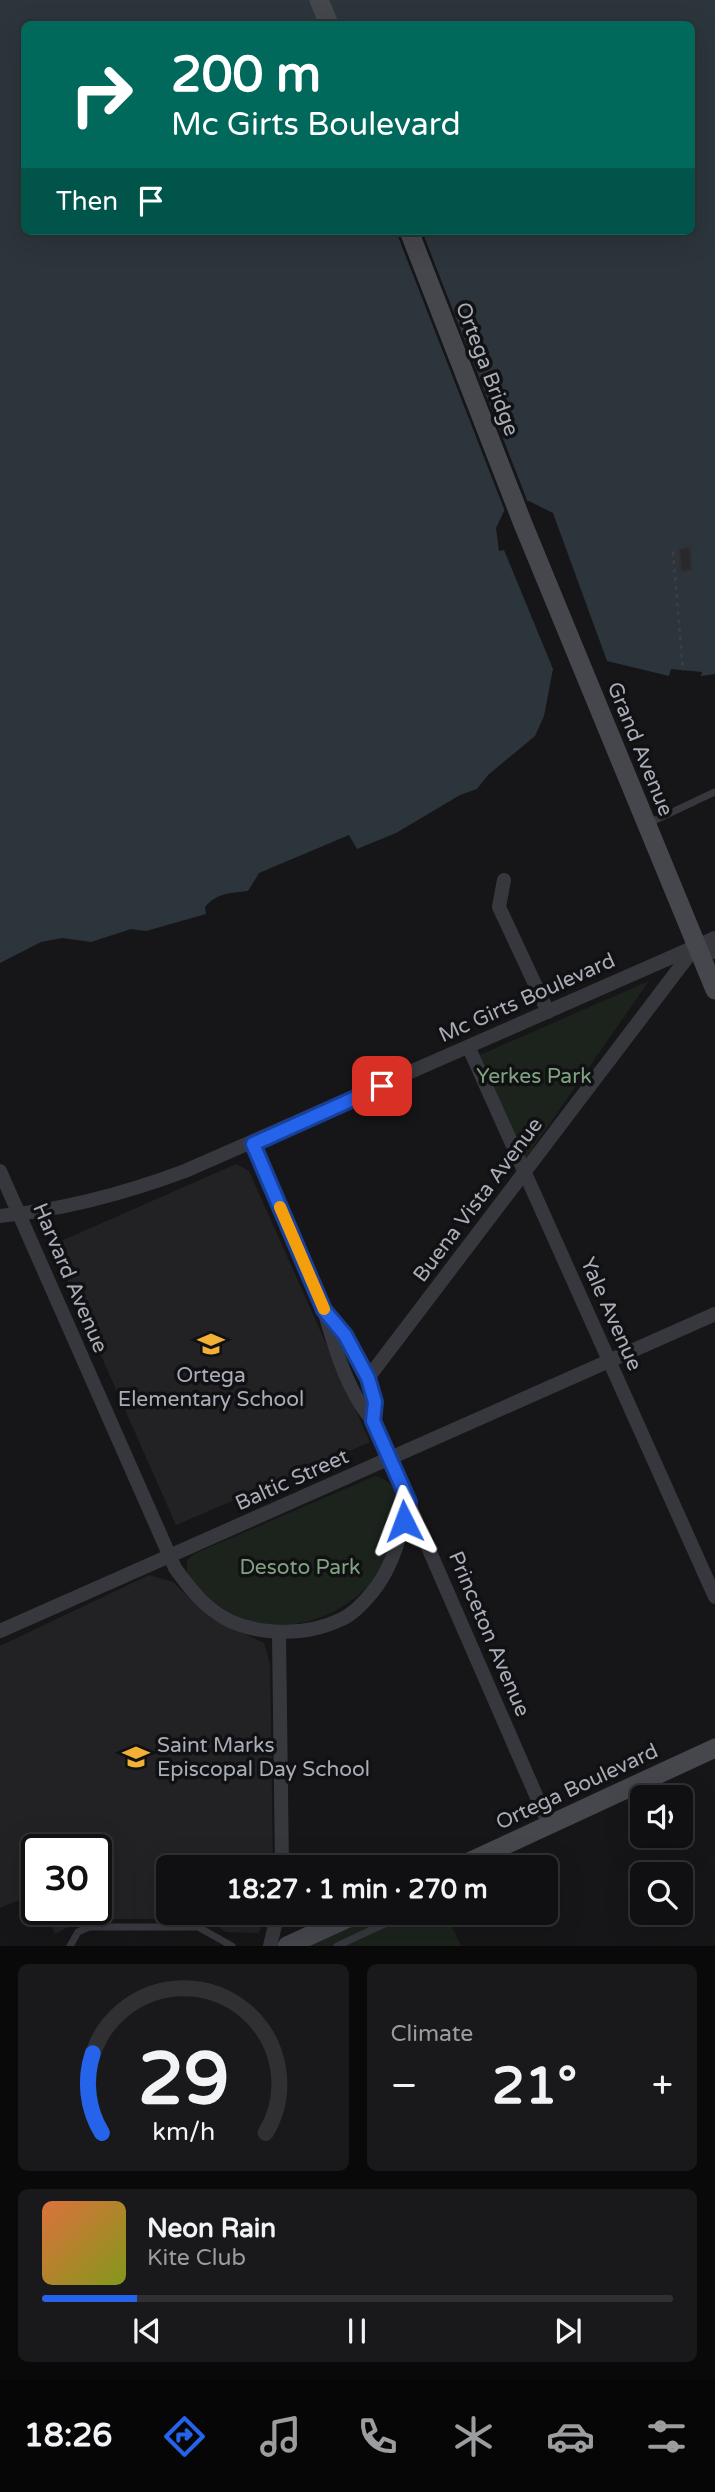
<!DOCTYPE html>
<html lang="en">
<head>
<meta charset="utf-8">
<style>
  :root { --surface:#101012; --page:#19191b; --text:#f1f3f6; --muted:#9c9d9f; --line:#303032; --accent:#2563eb }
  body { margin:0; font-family:"Varela Round",sans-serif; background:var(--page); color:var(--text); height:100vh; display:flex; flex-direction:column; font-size:26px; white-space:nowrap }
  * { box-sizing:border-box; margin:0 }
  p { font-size:23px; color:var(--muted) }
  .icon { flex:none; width:38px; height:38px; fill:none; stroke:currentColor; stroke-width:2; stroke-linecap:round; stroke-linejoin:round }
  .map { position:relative; height:1946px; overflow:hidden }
  .details { display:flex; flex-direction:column; gap:18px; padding:18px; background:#09090a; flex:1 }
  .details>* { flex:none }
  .hud { position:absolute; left:21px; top:21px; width:674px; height:214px; border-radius:10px; box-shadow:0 7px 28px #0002,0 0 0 2px var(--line); background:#00695c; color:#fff; overflow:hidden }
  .tools { position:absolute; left:630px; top:1785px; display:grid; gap:14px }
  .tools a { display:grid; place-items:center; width:63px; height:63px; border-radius:10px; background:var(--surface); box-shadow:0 7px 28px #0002,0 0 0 2px var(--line); font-size:35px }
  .speed { position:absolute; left:21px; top:1834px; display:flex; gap:14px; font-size:35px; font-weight:700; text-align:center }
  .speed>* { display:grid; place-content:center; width:91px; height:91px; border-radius:50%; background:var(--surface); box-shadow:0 7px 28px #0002,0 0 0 2px var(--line); line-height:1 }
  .speed .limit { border:4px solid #111; border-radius:10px; background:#fff; color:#111 }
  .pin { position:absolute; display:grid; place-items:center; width:60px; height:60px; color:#fff; margin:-30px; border-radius:14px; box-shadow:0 4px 10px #0006 }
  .me { position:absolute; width:77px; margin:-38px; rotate:357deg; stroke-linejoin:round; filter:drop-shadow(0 0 5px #0008) }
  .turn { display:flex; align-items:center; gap:24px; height:147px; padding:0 35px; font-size:32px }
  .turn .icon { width:91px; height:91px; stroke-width:2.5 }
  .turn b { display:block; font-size:49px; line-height:60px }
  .then { display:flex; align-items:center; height:66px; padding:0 35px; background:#0003; gap:14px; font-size:26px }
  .big { font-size:52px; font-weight:800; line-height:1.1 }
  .details .widget { flex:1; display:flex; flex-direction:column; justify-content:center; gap:10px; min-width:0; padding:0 24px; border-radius:10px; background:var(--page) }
  .details .dial { align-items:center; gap:0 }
  .dial svg { height:182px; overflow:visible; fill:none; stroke:var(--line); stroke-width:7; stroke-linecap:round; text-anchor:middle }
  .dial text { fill:var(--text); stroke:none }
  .song { display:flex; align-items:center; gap:21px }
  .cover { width:84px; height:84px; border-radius:10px; background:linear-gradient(135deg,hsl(20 70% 55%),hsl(70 70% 35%)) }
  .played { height:7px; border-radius:4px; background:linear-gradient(90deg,var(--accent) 15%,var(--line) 15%) }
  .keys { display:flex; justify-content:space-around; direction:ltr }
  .heat { display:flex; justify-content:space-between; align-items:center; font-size:38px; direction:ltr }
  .details .tiles { flex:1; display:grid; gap:18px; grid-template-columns:1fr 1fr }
  .widget:last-child { grid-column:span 2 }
  .trip { position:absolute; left:156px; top:1855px; width:402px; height:70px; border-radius:10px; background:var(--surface); box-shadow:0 7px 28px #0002,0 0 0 2px var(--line); font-weight:800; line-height:70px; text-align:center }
  .tab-bar { display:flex; height:112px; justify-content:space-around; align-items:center; background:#060607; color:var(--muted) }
  .tab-bar .icon { width:49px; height:49px }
  .tab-bar .selected { color:var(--accent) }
  .tab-bar b { font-size:32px; color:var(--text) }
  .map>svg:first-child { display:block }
  .built { fill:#222225 }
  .green { fill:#1c231d }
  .water { fill:#2c353c; fill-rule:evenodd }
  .pier { fill:#161618 }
  .building { fill:#29292c; stroke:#303034; stroke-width:2 }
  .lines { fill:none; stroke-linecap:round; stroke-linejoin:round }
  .path { stroke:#3d3f44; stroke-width:2.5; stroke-dasharray:3.5 5; stroke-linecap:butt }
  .lane { stroke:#37383d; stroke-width:7 }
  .street { stroke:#37383d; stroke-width:14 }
  .secondary { stroke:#45474d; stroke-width:19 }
  .route-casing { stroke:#184099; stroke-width:18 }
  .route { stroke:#2563eb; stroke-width:12 }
  .slow { stroke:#f59e0b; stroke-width:12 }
  .labels { text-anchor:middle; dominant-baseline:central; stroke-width:7; stroke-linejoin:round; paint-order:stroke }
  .street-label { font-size:21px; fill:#a8adb8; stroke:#111113 }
  .park-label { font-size:21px; fill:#7fa381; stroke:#111113 }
  .poi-label { font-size:21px; fill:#a8adb8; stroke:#111113 }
</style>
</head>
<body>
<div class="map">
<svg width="715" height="1946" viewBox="0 0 715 1946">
  <rect width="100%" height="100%" fill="#161618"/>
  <!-- built -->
  <g class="built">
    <polygon points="236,1164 249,1171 370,1442 176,1525 52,1245"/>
    <polygon points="149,1575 173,1582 212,1619 264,1643 270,1664 273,1867 168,1867 168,1913 267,1913 259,1933 226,1932 207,1919 84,1919 55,1934 43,1909 96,1909 96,1850 37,1850 37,1898 34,1894 0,1908 0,1646"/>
  </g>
  <!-- green -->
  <g class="green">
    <polygon points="649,981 525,1159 480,1055"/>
    <path d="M 375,1476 C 422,1487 387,1567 365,1589 C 341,1612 311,1625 278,1625 C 260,1625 243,1621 227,1611 C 212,1602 199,1589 187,1576 L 187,1560 L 194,1554 Z"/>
    <polygon points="375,1913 445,1913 461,1946 302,1946"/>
  </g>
  <!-- water -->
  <path class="water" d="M 0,0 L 715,0 L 715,674 L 701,676 L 702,672 L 671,669 L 669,676 L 607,661 L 553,513 L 529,501 L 505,509 L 496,528 L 499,551 L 504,550 L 553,669 L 544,716 L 535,736 L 488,775 L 477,789 L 460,795 L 396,833 L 357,849 L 349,835 L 259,873 L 248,891 C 231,893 216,893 205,907 L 206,914 L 146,931 L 131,929 L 91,942 L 62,938 L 41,942 L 0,963 ZM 24,24 L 691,24 L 691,231 L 24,231 Z"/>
  <!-- pier -->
  <polygon class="pier" points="396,231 422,231 529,505 506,514"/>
  <!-- building -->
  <polygon class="building" points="690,547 692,570 681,571 679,549"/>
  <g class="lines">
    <!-- path -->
    <polyline class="path" points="673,552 683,671"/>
    <!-- lane -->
    <g class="lane">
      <polyline points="649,823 715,792"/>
      <polyline points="70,1946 78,1932 89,1927 198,1927 232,1946"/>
      <polyline points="337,1946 408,1913"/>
    </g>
    <!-- street -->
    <g class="street">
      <polyline points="504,880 499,907 548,1012"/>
      <polyline points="469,1048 715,1597"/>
      <path d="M 253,1144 L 324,1310 C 334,1346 348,1393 373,1421 L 549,1825"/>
      <path d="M 0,1171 L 175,1568 C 185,1582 196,1597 210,1608 C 244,1637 303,1638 342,1619 C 355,1613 368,1598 377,1586 C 395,1561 401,1531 409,1502"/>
      <path d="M 0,1216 C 62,1210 126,1193 185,1171 L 715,938"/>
      <path d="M 329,1316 C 354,1346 376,1381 373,1421"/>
      <polyline points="368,1378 696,946 715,952"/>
      <polyline points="0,1631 715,1314"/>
      <polyline points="279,1634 282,1867"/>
      <polyline points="301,1913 321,1931"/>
      <polyline points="270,1946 278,1913"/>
    </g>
    <!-- secondary -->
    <g class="secondary">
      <polyline points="319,0 329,24"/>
      <polyline points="409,231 523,524 715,990"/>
      <polyline points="458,1867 715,1748"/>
      <polyline points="287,1946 359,1913"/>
    </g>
  </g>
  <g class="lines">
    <!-- route casing -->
    <g class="route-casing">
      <polyline id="route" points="382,1086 253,1144 324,1310 345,1335 368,1378 375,1402 373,1421 409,1502 404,1521"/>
    </g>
    <!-- route -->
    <use href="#route" class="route"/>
    <!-- slow -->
    <polyline class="slow" points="280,1207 324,1309"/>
  </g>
  <!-- icons -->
  <defs>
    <g id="school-bare" transform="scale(2.1)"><path d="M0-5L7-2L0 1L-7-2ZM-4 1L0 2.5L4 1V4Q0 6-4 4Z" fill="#f2b134" stroke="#111113" stroke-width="2.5" paint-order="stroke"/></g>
  </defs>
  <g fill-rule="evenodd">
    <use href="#school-bare" x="211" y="1344"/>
    <use href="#school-bare" x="136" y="1757"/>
  </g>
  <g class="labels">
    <!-- street labels -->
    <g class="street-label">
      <text transform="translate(487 369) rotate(69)">Ortega Bridge</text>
      <text transform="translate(640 749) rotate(68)">Grand Avenue</text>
      <text transform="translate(527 998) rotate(-24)">Mc Girts Boulevard</text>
      <text transform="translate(478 1200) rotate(-53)">Buena Vista Avenue</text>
      <text transform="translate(70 1278) rotate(67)">Harvard Avenue</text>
      <text transform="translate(611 1314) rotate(66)">Yale Avenue</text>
      <text transform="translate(292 1480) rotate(-24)">Baltic Street</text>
      <text transform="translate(489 1634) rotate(67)">Princeton Avenue</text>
      <text transform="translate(577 1787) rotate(-25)">Ortega Boulevard</text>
    </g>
    <!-- park labels -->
    <g class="park-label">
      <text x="534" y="1076">Yerkes Park</text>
      <text x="300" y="1567">Desoto Park</text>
    </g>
    <!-- poi labels -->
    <g class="poi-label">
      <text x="211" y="1375">Ortega<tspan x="211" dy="24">Elementary School</tspan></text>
      <text x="157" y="1745" text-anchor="start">Saint Marks<tspan x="157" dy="24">Episcopal Day School</tspan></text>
    </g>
  </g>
</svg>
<div class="tools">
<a><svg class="icon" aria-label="sound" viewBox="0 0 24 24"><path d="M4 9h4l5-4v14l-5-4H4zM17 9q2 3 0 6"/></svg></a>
<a><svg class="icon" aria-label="search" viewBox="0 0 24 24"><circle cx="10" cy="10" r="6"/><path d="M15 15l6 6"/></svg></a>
</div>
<div class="speed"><div class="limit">30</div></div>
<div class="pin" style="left:382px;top:1086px;background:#d93025"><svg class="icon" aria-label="arrive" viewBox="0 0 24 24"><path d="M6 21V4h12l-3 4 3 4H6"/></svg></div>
<svg class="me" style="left:404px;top:1521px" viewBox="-20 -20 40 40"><path d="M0-17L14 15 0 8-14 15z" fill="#2563eb" stroke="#fff" stroke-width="4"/></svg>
<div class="trip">18:27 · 1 min · 270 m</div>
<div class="hud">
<div class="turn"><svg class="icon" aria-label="right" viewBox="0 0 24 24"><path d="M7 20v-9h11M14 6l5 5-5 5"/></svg><div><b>200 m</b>Mc Girts Boulevard</div></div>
<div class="then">Then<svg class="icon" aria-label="arrive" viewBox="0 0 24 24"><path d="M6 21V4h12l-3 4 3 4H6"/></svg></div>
</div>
</div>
<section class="details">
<div class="tiles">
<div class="widget dial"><svg viewBox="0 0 100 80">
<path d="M14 69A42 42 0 1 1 86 69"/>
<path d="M14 69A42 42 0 0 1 10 34" stroke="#2563eb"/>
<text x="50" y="56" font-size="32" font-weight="700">29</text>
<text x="50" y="72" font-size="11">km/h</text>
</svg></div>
<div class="widget"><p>Climate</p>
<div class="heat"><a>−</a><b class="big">21°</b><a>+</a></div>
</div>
<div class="widget">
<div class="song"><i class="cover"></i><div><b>Neon Rain</b><p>Kite Club</p></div></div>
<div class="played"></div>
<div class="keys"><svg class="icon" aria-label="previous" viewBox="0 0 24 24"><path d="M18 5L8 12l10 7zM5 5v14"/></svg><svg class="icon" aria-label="pause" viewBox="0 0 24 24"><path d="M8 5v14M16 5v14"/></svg><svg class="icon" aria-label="next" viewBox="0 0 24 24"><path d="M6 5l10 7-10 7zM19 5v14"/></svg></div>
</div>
</div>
</section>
<nav class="tab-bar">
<b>18:26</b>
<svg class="icon selected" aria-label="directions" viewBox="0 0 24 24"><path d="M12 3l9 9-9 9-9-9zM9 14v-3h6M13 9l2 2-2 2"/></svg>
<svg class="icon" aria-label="music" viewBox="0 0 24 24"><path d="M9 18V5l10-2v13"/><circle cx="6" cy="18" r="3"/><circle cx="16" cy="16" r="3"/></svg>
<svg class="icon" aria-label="phone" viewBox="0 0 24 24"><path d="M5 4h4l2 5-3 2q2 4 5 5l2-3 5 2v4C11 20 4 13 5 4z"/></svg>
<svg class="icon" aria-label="climate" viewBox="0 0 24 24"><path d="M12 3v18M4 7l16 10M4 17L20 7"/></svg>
<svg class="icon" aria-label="car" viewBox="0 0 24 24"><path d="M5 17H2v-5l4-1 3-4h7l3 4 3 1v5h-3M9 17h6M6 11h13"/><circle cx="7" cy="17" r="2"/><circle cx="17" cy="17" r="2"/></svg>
<svg class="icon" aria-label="filters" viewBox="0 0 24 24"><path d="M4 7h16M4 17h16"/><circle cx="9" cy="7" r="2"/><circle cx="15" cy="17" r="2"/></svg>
</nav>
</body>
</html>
